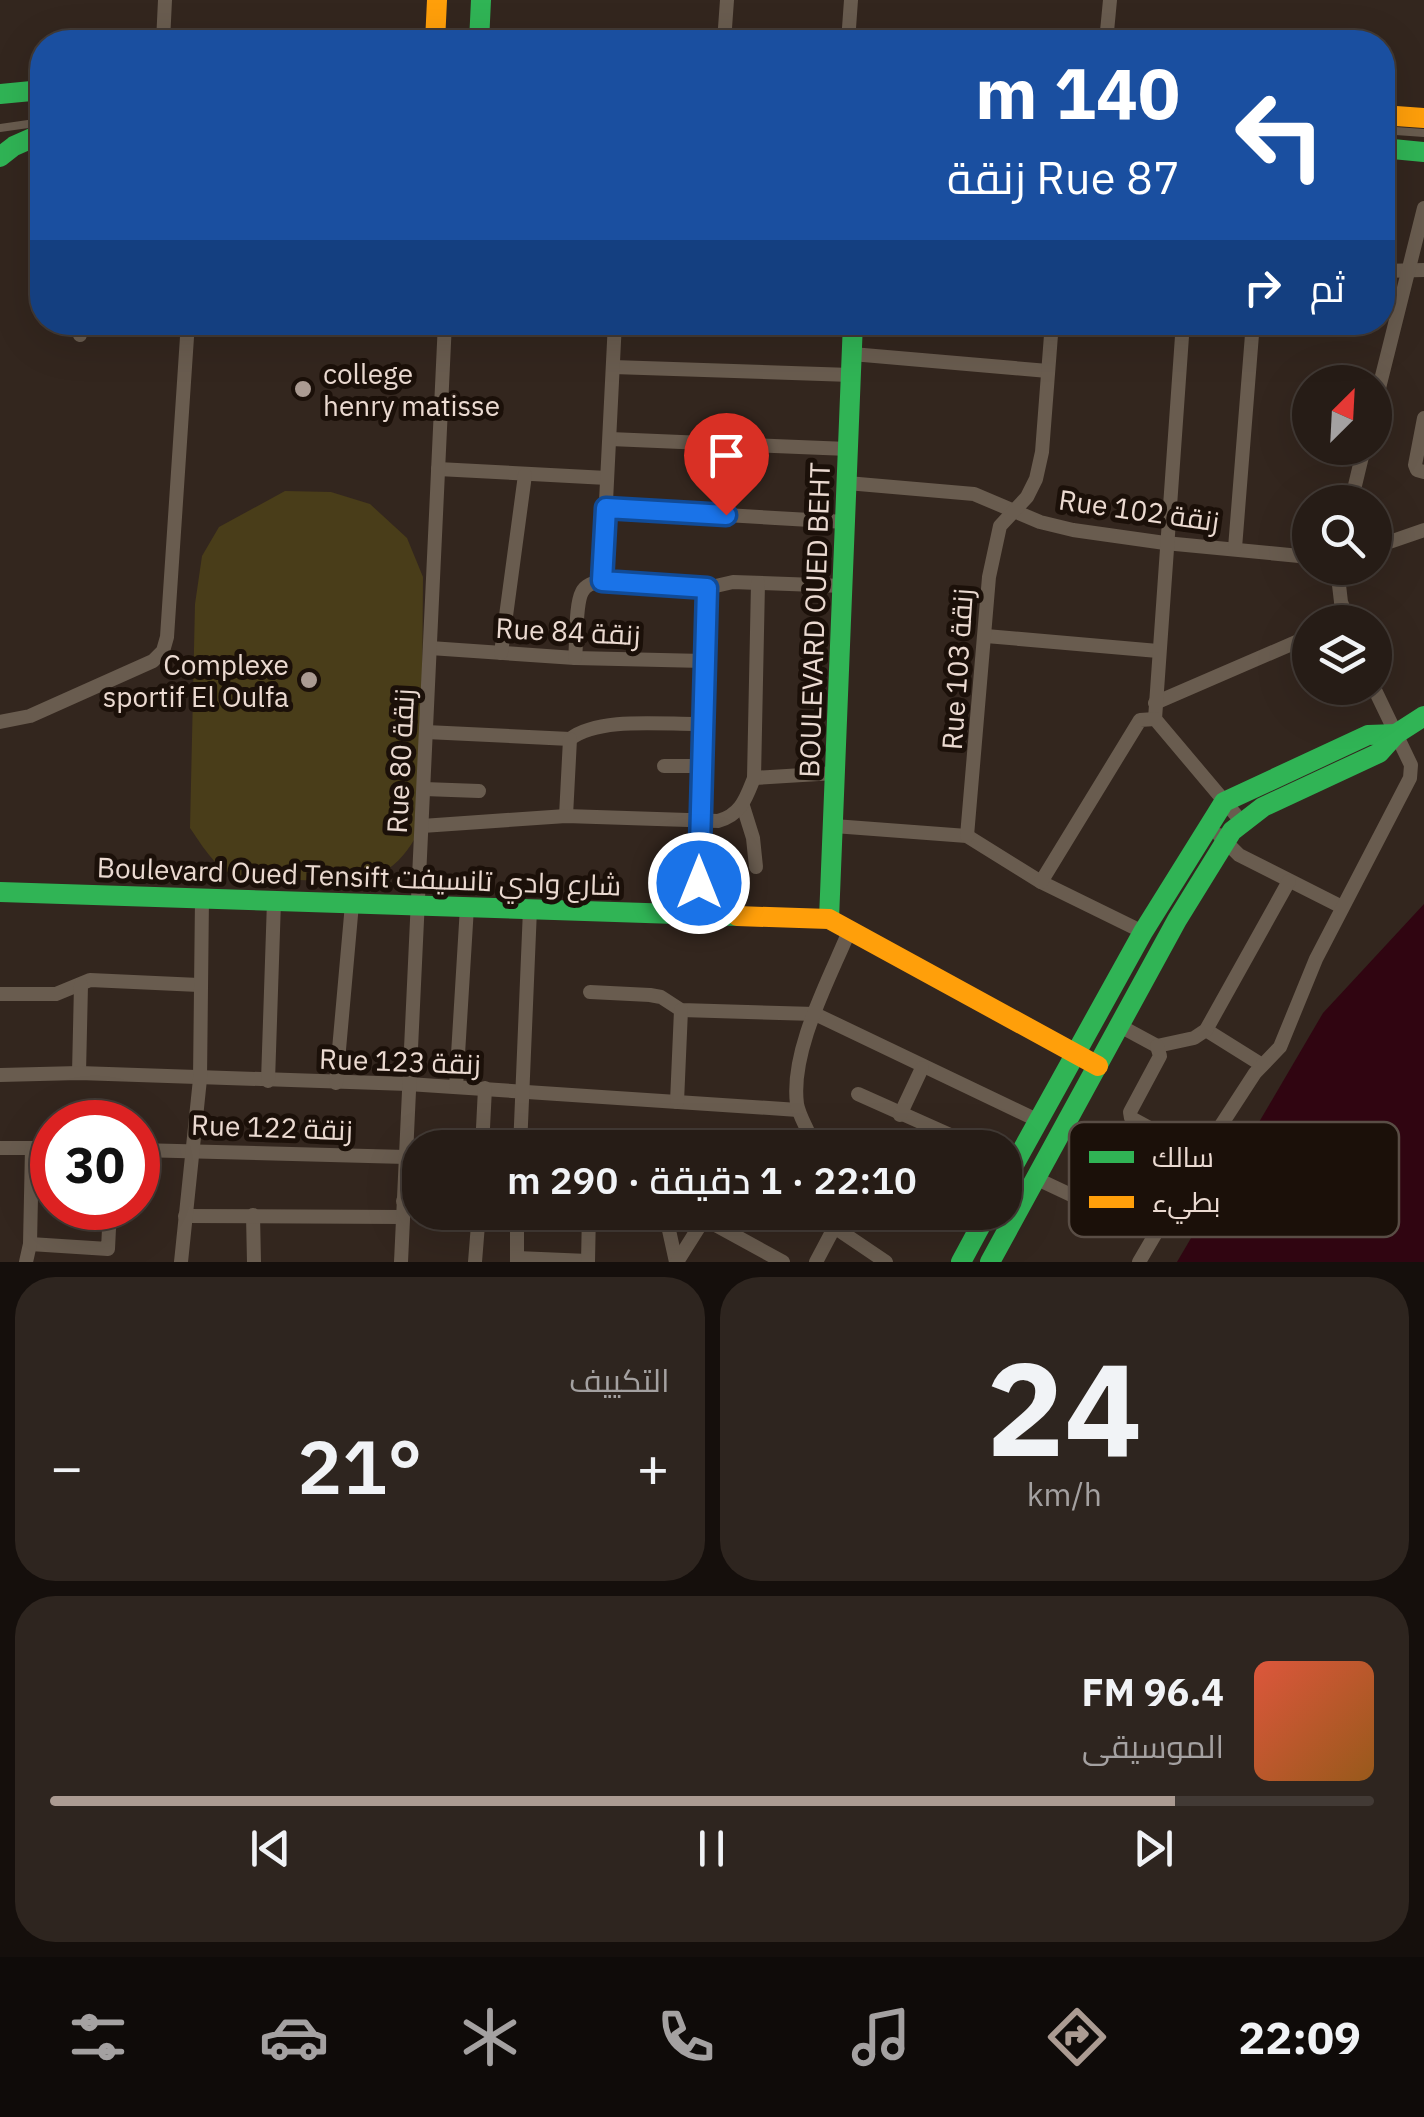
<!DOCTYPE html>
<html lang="ar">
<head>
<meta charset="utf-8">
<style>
  :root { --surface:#261c16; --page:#2e251f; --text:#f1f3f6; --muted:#a4a1a1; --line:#423a35; --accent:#ab9b92 }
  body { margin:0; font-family:"IBM Plex Sans",Cairo,sans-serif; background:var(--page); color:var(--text); direction:rtl; height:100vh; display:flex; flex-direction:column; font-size:38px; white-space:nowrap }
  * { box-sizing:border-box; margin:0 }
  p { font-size:32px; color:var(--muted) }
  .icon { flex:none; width:55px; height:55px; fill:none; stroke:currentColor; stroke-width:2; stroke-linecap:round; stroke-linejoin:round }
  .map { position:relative; height:1262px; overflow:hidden; direction:ltr }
  .drawer { display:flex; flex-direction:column; gap:15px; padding:15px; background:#150f0c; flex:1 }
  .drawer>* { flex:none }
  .banner { position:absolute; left:30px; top:30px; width:1365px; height:305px; border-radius:40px; box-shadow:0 10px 40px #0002,0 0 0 2px var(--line); direction:rtl; background:#1a4fa0; color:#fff; overflow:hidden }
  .needle { width:65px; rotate:24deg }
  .tools { position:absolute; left:1292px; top:365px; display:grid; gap:20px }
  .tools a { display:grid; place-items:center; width:100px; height:100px; border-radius:50%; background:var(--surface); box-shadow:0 10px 40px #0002,0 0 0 2px var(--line); font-size:50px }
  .speed { position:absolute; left:30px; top:1100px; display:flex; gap:20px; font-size:50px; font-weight:700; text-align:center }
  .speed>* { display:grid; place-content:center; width:130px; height:130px; border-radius:50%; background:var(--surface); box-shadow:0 10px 40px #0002,0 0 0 2px var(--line); line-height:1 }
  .speed .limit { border:15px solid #d22; background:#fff; color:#111 }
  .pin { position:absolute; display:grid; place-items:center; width:85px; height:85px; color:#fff; margin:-102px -42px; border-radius:50% 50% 50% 0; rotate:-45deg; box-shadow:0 0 10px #0007 }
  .pin .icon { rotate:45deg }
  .me { position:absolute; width:110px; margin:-55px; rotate:0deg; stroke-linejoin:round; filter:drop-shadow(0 0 8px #0008) }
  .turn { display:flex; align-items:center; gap:35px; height:210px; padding:0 50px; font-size:45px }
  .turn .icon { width:130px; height:130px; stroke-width:2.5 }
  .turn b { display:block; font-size:70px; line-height:85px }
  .then { display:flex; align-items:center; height:95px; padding:0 50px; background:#0003; gap:20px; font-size:38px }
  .big { font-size:75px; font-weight:600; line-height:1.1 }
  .drawer .widget { flex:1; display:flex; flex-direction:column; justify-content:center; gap:15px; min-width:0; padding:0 35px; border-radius:40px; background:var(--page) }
  .drawer .dial { align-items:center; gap:0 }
  .dial b { font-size:130px; line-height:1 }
  .song { display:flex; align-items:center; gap:30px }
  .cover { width:120px; height:120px; border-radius:15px; background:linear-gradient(135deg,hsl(10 70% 55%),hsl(30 70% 35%)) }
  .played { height:10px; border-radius:5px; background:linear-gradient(90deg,var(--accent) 85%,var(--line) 85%) }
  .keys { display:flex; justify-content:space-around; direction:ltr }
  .heat { display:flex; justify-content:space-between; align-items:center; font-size:55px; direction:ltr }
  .drawer .tiles { flex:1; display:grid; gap:15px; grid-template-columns:1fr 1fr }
  .widget:last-child { grid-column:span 2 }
  .trip { position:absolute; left:402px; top:1130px; width:620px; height:100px; border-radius:40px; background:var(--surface); box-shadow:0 10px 40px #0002,0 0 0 2px var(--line); font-weight:600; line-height:100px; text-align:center; direction:rtl }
  .menu { display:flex; height:160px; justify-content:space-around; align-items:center; background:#0f0b09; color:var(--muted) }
  .menu .icon { width:70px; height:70px }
  .menu .active { color:var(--accent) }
  .menu b { font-size:45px; color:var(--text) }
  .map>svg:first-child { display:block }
  .green { fill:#493d19 }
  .water { fill:#300511 }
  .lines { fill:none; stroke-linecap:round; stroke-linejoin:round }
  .lane { stroke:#695c4f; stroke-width:8 }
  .street { stroke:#695c4f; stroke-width:14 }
  .fast { stroke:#30b455; stroke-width:20 }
  .slow { stroke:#ff9f0a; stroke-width:20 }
  .route-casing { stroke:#114b97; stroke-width:25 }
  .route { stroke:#1a73e8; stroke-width:18 }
  .poi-dot { fill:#ab9b92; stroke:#1b1009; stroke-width:4 }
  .labels { text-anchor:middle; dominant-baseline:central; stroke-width:10; stroke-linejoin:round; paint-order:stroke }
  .poi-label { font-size:28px; fill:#ebdad1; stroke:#1b1009; text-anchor:start }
  .street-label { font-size:28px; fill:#ebdad1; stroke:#1b1009 }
  .key { fill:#1b1009; stroke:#594d45; stroke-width:2.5 }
  .key-label { font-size:28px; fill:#ebdad1 }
</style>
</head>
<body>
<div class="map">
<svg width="1424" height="1262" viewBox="0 0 1424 1262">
  <rect width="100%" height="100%" fill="#33261e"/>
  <!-- green -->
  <path class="green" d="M 285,491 L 331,492 L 370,504 L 407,538 L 423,577 L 421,827 C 413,843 403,859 388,869 C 366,884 258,882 232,874 C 215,868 200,842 190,828 L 195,604 L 202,556 L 219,527 Z"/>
  <!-- water -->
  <polygon class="water" points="1424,904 1424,1262 1177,1262 1323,1013"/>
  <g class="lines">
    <!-- lane -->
    <g class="lane">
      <polyline points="0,128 42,122"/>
      <polyline points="1382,130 1424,133"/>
    </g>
    <!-- street -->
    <g class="street">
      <polyline points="163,42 165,0"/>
      <polyline points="724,42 727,0"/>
      <polyline points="848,42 851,0"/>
      <polyline points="1106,42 1110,0"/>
      <polyline points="1382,271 1424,270"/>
      <polyline points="80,335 82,322"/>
      <polyline points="852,354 1048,371"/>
      <polyline points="613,367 851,375"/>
      <polyline points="1375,404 1424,208"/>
      <polyline points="1424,418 1415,465 1417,470 1424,472"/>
      <polyline points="610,439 848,449"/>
      <polyline points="438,469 607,478"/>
      <polyline points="847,483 974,494 1040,522 1073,530 1165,543 1310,557"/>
      <polyline points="1351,502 1364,448"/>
      <polyline points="606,508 845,522"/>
      <polyline points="1375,547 1424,530"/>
      <polyline points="1235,548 1253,322"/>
      <polyline points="1337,568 1341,602 1349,622"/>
      <polyline points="602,581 615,322"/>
      <polyline points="986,636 1158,651"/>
      <polyline points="430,648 575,658 704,661"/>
      <polyline points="501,653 525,475"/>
      <path d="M 575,658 C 577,642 575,605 582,592 C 586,584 594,583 602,581 L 707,588 L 733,582 L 843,586"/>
      <polyline points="1155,703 1310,636"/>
      <polyline points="1155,719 1183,322"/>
      <polyline points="0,722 30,716 153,661 163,651 167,637 188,322"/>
      <path d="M 426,732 L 570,739 C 600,716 666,725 703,724"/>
      <polyline points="664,766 701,766"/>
      <polyline points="754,778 835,773"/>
      <polyline points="424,789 479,791"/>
      <polyline points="743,806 753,838 756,867"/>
      <polyline points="566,816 570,739"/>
      <path d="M 422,826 L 566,816 L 718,821 C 741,815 746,798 754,778 L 758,583"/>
      <polyline points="834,826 967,836 1041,882 1143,932"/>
      <polyline points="1219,835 1239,855 1342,907"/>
      <polyline points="967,836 989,577 1000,526 1027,497 1036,479 1042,452 1052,322"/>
      <polyline points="1041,882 1140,720 1155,719 1241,821"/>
      <polyline points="699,915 707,588"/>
      <polyline points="590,992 650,995 661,997 681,1010 815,1014 1037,1120"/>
      <polyline points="0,994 56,994 90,980 199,985"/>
      <polyline points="1120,1026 1157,1046"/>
      <polyline points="1206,1030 1262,1065"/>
      <polyline points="1157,1046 1194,1038 1206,1030 1289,881"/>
      <polyline points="1157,1046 1160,1056 1130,1112 1131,1118 1201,1156"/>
      <polyline points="79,1073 81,985"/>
      <polyline points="0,1075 79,1073 408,1084 798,1110"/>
      <polyline points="268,1081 274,901"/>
      <polyline points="336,1083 352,904"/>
      <polyline points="456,1087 467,907"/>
      <polyline points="858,1094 979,1148"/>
      <polyline points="677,1102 681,1010"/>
      <polyline points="900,1115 922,1068"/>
      <polyline points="809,1134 833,1148"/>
      <polyline points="0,1148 52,1148"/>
      <polyline points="482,1148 485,1088"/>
      <polyline points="520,1148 530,909"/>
      <path d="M 802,1148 L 809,1134 C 805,1124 799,1115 797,1104 C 790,1050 830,978 850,929"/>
      <polyline points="138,1150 406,1157"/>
      <polyline points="1035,1178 1154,1234"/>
      <polyline points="403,1201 420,1201"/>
      <polyline points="1107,1209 1150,1130"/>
      <polyline points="665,1212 676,1262"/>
      <polyline points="692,1212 783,1262"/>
      <polyline points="812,1212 886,1262"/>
      <polyline points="949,1212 979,1229"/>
      <polyline points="253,1215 254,1262"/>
      <polyline points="109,1216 122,1217 122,1208"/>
      <polyline points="185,1216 403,1217"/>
      <polyline points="30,1244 108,1249 110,1208"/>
      <polyline points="517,1258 588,1261"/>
      <polyline points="26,1262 30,1244 32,1148"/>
      <polyline points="181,1262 200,1079 202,898"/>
      <polyline points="401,1262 445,322"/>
      <polyline points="475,1262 479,1212"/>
      <polyline points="517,1262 517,1212"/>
      <polyline points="588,1262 589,1212"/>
      <polyline points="677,1262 704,1219"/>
      <polyline points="816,1262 834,1228"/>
      <polyline points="1139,1262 1201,1156 1255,1073 1280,1047 1316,959 1410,778 1411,765 1374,688"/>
    </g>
    <!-- fast -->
    <g class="fast">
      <polyline points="479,42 481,0"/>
      <polyline points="0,94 42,90"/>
      <polyline points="1382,148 1424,152"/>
      <polyline points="0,157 14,146 39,135"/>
      <polyline points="0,892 737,916"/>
      <polyline points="829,919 853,322"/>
      <polyline points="1005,1181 1143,932 1224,802 1368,735 1396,734"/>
      <polyline points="961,1262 988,1212"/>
      <polyline points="990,1262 1177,920 1232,831 1263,807 1379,753 1396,734 1424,716"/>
    </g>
    <!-- slow -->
    <g class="slow">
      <polyline points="435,42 437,0"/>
      <polyline points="1382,115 1424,118"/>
      <polyline points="737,916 829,919 1098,1066"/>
    </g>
  </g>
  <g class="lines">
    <!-- route casing -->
    <g class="route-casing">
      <polyline id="route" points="699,883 707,588 602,581 606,508 726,515"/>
    </g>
    <!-- route -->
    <use href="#route" class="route"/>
  </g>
  <!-- markers -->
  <g class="poi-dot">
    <circle cx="303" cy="389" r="10"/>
    <circle cx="309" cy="680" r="10"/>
  </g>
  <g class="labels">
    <!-- poi labels -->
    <g class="poi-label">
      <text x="323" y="373">college<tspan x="323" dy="32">henry matisse</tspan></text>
      <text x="289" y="664" text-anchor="end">Complexe<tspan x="289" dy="32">sportif El Oulfa</tspan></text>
    </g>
    <!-- street labels -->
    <g class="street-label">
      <text transform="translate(1139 510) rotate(8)">Rue 102 زنقة</text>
      <text transform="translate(814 620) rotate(-88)">BOULEVARD OUED BEHT</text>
      <text transform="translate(568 631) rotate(3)">Rue 84 زنقة</text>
      <text transform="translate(957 669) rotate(-86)">Rue 103 زنقة</text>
      <text transform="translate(400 761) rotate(-87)">Rue 80 زنقة</text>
      <text transform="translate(359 876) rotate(2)">Boulevard Oued Tensift شارع وادي تانسيفت</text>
      <text transform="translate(400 1061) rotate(2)">Rue 123 زنقة</text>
      <text transform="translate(272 1127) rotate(2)">Rue 122 زنقة</text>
    </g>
  </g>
  <!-- legend -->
  <rect x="1069" y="1122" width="330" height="115" rx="15" class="key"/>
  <rect x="1089" y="1151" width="45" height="12" fill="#30b455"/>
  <rect x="1089" y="1196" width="45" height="12" fill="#ff9f0a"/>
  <g class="key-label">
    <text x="1152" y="1167">سالك</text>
    <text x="1152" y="1212">بطيء</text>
  </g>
</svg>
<div class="tools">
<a><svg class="needle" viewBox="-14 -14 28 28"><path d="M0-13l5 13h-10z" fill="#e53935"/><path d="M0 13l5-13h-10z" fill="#a4a1a1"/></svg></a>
<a><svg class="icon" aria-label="search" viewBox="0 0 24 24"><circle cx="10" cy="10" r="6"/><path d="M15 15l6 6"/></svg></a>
<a><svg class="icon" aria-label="layers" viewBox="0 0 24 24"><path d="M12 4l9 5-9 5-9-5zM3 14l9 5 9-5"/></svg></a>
</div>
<div class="speed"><div class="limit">30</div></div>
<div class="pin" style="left:726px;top:515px;background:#d93025"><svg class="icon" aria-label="arrive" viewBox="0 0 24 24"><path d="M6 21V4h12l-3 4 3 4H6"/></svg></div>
<svg class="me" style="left:699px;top:883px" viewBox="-20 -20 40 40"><circle r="17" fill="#1a73e8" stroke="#fff" stroke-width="3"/><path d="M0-11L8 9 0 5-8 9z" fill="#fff"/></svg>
<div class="trip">22:10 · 1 دقيقة · 290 m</div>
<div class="banner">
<div class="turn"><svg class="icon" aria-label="left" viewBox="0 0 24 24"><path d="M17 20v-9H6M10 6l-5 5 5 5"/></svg><div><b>140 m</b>Rue 87 زنقة</div></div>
<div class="then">ثم<svg class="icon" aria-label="right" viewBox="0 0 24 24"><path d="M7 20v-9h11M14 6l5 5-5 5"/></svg></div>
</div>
</div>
<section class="drawer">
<div class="tiles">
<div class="widget dial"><b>24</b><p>km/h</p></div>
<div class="widget"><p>التكييف</p>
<div class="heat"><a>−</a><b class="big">21°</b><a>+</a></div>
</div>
<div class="widget">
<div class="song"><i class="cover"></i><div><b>96.4 FM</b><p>الموسيقى</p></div></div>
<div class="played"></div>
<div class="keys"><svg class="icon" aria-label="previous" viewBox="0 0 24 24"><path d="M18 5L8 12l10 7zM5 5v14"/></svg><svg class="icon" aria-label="pause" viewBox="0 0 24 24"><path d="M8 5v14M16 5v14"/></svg><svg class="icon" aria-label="next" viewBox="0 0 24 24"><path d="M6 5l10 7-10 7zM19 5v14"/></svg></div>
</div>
</div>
</section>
<nav class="menu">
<b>22:09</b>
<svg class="icon active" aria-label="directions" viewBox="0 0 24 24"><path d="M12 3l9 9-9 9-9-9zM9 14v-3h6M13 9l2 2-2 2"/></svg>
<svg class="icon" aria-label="music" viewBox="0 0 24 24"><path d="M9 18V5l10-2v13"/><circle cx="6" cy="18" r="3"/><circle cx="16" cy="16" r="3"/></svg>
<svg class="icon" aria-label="phone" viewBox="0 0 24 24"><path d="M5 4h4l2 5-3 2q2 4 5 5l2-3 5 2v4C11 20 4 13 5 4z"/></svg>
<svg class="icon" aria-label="climate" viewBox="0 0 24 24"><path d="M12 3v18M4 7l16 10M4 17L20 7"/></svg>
<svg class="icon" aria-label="car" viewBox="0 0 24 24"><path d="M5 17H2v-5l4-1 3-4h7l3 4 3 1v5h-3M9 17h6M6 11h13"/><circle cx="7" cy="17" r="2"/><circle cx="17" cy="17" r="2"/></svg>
<svg class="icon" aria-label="filters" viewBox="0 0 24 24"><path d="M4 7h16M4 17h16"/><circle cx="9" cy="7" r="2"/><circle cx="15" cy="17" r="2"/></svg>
</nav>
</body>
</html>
